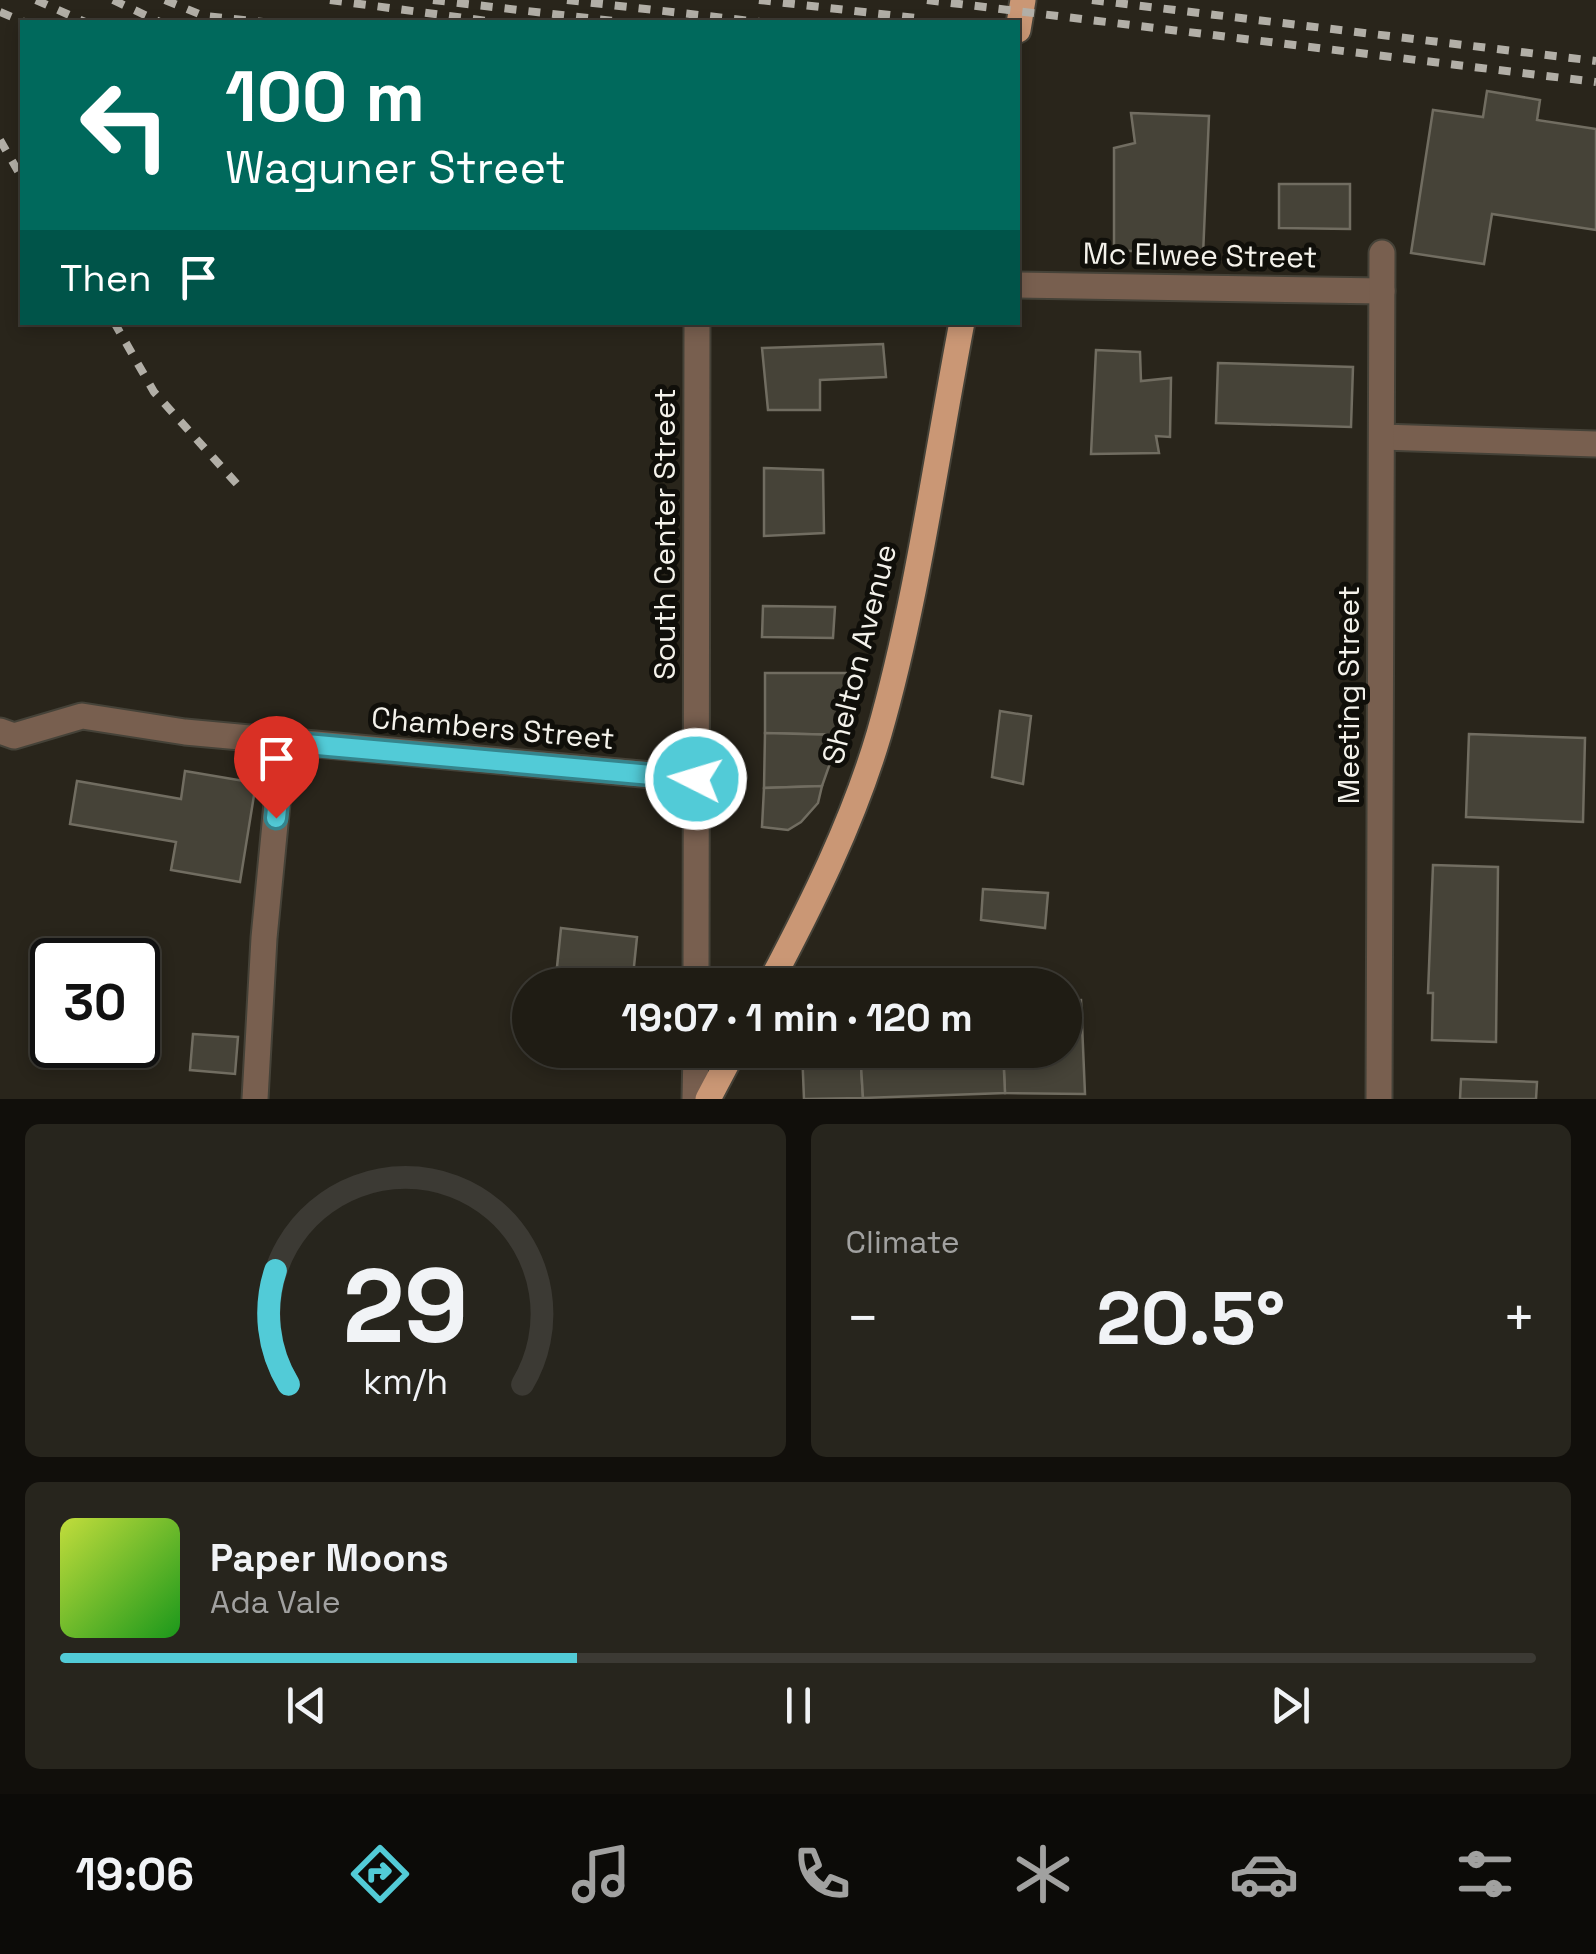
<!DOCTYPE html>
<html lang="en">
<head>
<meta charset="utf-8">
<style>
  :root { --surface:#1f1c14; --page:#27251d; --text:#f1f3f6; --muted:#a1a1a0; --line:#3c3a34; --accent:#52cbd7 }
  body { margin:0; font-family:"Space Grotesk",sans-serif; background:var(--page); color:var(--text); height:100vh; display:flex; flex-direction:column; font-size:38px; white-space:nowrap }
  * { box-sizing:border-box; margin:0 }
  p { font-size:32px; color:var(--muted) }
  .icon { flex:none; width:55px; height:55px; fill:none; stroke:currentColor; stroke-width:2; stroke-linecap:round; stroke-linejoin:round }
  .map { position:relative; height:1099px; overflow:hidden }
  .sheet { display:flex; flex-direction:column; gap:25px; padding:25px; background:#110f0b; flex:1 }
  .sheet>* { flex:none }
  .hud { position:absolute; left:20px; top:20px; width:1000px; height:305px; border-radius:0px; box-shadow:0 5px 15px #0003,0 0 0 2px var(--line); background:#00695c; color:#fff; overflow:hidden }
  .speed { position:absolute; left:30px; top:938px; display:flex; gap:20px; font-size:50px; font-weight:700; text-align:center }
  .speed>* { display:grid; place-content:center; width:130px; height:130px; border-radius:50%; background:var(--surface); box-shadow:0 5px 15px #0003,0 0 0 2px var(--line); line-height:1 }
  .speed .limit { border:5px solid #111; border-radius:15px; background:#fff; color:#111 }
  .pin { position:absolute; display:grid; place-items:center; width:85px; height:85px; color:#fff; margin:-102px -42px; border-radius:50% 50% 50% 0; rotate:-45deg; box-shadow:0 0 10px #0007 }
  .pin .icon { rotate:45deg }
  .me { position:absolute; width:110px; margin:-55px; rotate:275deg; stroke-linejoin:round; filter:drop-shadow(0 0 8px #0008) }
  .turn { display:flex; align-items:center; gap:35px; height:210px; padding:0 40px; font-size:45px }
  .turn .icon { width:130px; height:130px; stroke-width:2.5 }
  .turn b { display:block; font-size:70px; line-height:85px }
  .then { display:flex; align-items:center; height:95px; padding:0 40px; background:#0003; gap:20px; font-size:38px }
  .big { font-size:75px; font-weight:800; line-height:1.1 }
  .sheet .card { flex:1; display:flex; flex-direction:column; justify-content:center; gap:15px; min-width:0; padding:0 35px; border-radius:15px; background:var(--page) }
  .sheet .dial { align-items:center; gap:0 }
  .dial svg { height:260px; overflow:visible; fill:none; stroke:var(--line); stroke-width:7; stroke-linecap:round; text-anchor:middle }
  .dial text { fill:var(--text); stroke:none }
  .song { display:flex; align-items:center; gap:30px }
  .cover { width:120px; height:120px; border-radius:15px; background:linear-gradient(135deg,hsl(70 70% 55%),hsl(120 70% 35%)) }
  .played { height:10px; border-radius:5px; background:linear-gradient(90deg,var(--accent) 35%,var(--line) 35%) }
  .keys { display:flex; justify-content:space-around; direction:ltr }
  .heat { display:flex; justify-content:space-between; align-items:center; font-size:55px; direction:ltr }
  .sheet .tiles { flex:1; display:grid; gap:25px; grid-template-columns:1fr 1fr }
  .card:last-child { grid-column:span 2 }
  .trip { position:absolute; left:512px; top:968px; width:570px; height:100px; border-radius:50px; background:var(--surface); box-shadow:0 5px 15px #0003,0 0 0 2px var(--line); font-weight:800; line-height:100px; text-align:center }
  .dock { display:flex; height:160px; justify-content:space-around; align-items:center; background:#0c0b08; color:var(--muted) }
  .dock .icon { width:70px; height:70px }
  .dock .on { color:var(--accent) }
  .dock b { font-size:45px; color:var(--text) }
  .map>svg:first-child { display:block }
  .building { fill:#464338; stroke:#716d61; stroke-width:2.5 }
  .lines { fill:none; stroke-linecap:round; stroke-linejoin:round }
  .minor-casing { stroke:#454238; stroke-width:29 }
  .major-casing { stroke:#454238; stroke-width:29 }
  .minor { stroke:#785f4f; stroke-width:25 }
  .major { stroke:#ca9775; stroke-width:25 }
  .rail { stroke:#b2afa7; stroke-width:8; stroke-dasharray:12 12; stroke-linecap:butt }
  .route-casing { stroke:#35848c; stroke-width:25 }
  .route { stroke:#52cbd7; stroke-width:18 }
  .labels { text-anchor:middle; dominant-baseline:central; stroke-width:10; stroke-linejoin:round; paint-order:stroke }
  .street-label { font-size:30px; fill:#f4f2eb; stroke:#100f0a }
</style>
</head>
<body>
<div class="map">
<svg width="1596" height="1099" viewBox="0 0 1596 1099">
  <rect width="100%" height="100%" fill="#29251b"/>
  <!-- building -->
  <g class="building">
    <polygon points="1487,91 1540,100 1537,120 1596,129 1596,230 1492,214 1484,264 1411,253 1433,110 1483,117"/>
    <polygon points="1131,113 1209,116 1203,255 1114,250 1114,148 1135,143"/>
    <polygon points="1279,184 1350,184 1350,229 1279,228"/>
    <polygon points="883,344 886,377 820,380 820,410 768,410 762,348"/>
    <polygon points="1096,350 1140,352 1141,381 1171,378 1170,437 1156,436 1159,453 1091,454"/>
    <polygon points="1218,363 1353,367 1351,427 1216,423"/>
    <polygon points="764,468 823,470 824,533 764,536"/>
    <polygon points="763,606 835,607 833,638 762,637"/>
    <polygon points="765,673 856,673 840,735 765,733"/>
    <polygon points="1000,711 1031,716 1023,784 992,777"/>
    <polygon points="765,733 840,735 822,786 764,788"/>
    <polygon points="1469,734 1585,738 1583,822 1466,817"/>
    <polygon points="185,771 256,783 240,882 171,870 176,842 70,824 77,781 181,799"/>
    <polygon points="822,786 818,803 801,822 788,830 762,827 764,788"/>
    <polygon points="1433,865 1498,867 1496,1042 1432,1040 1433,993 1428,993"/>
    <polygon points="983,889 1048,893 1045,928 981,920"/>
    <polygon points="561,928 637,937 633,976 557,967"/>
    <polygon points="1081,1000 1085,1094 1005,1093 1003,1050 1065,1050 1065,1001"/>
    <polygon points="193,1034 238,1037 235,1074 190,1070"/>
    <polygon points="802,1050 860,1050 863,1098 804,1099"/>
    <polygon points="860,1050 1003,1050 1005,1093 863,1098"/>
    <polygon points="1461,1079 1537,1082 1536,1099 1460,1099"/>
  </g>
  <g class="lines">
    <!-- minor casing -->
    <g class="minor-casing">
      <g id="minor">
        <polyline points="1018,285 1382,291"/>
        <polyline points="1382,437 1596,444"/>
        <polyline points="0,731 14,736 82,716 185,732 696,779"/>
        <polyline points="696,985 697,322"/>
        <polyline points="255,1099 264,938 283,741"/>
        <polyline points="695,1099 696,1050"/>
        <polyline points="1379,1099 1382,253"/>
      </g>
    </g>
    <!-- major casing -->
    <g class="major-casing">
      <g id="major">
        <polyline points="1018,30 1023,0"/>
        <path d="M 769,985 C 812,904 853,822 879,734 C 917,602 936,457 962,322"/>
        <polyline points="708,1099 734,1050"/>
      </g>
    </g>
    <!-- minor -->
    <use href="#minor" class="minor"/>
    <!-- major -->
    <use href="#major" class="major"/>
    <!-- rail -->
    <g class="rail">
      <polyline points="36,0 85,22"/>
      <polyline points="113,0 160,22"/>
      <polyline points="165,0 204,16 263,22"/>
      <polyline points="330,0 495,22"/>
      <polyline points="433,0 622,22"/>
      <polyline points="567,0 760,22"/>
      <polyline points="759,0 916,18"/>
      <polyline points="927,0 1596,82"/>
      <polyline points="1092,0 1596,61"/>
      <polyline points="0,12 24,22"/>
      <polyline points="0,140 22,178"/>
      <polyline points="114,322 154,392 237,484"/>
    </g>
  </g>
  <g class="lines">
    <!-- route casing -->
    <g class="route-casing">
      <polyline id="route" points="276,818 284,742 696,779"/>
    </g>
    <!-- route -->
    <use href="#route" class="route"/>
  </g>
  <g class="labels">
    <!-- street labels -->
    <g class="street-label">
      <text transform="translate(1200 255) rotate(1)">Mc Elwee Street</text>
      <text transform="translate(664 534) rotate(-90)">South Center Street</text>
      <text transform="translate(859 654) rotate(-76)">Shelton Avenue</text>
      <text transform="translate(1348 695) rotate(-90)">Meeting Street</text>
      <text transform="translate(493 728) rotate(5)">Chambers Street</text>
    </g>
  </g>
</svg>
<div class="speed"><div class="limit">30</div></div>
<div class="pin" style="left:276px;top:818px;background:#d93025"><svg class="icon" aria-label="arrive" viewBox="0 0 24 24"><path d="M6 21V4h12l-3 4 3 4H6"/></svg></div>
<svg class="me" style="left:696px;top:779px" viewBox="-20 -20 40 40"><circle r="17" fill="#52cbd7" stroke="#fff" stroke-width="3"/><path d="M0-11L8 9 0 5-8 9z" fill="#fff"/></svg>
<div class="trip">19:07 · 1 min · 120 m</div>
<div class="hud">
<div class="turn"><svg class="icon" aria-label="left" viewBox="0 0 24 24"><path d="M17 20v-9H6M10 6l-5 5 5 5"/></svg><div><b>100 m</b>Waguner Street</div></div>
<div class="then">Then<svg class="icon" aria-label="arrive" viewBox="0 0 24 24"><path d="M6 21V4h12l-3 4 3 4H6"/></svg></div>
</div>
</div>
<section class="sheet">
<div class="tiles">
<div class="card dial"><svg viewBox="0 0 100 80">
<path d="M14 69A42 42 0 1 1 86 69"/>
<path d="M14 69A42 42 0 0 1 10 34" stroke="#52cbd7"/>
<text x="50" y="56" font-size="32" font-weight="700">29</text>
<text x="50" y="72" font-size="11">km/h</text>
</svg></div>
<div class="card"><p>Climate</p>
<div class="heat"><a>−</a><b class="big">20.5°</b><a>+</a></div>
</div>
<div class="card">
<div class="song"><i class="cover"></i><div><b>Paper Moons</b><p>Ada Vale</p></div></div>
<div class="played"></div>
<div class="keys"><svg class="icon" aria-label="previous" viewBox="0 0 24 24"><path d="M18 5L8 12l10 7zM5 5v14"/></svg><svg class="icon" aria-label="pause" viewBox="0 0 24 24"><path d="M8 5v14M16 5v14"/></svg><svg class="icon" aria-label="next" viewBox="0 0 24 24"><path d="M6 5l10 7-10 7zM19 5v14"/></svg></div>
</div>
</div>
</section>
<nav class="dock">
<b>19:06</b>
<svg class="icon on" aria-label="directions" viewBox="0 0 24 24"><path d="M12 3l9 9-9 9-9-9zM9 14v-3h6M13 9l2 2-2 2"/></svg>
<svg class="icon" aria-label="music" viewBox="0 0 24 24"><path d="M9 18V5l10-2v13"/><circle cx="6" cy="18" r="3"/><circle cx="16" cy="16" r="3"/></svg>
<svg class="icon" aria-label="phone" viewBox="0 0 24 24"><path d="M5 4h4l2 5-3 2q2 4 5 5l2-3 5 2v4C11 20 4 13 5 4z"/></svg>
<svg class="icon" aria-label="climate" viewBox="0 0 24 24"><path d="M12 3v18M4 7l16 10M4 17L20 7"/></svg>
<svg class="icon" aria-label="car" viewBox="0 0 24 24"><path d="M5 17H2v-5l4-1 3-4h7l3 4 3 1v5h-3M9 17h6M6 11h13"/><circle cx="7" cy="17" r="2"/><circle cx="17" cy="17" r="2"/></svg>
<svg class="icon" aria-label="filters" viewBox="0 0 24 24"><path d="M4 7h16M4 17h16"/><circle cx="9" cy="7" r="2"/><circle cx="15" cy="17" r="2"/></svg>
</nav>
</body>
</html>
